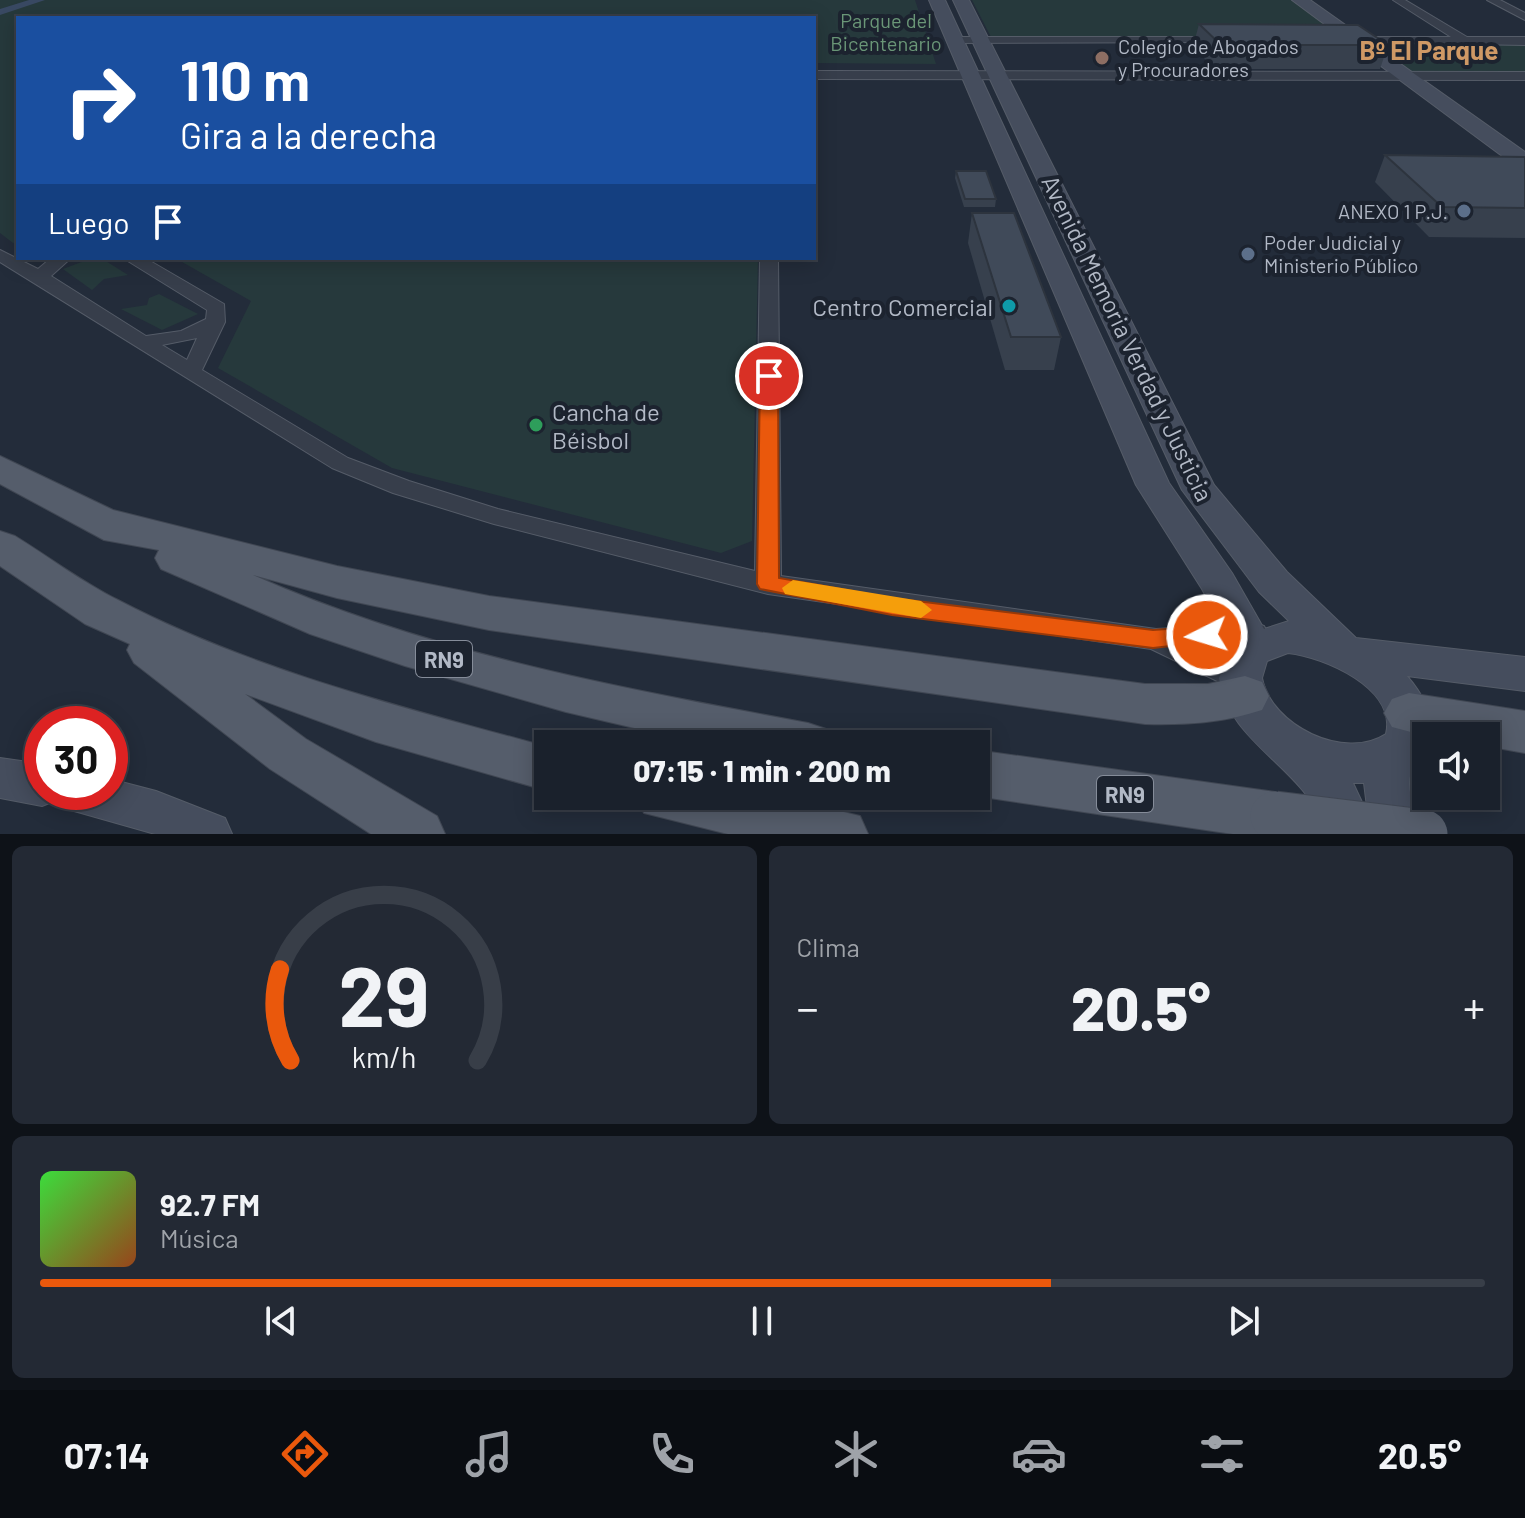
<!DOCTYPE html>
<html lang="es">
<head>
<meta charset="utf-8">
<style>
  :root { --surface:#1a212c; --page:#232934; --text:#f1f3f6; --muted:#9fa3a9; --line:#383e48; --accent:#ea580c }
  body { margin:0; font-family:Barlow,sans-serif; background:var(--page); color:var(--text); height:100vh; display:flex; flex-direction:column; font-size:30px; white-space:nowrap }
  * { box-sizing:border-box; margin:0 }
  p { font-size:26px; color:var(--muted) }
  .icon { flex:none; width:44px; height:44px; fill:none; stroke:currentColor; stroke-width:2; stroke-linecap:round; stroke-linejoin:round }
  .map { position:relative; height:834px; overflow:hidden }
  .panel { display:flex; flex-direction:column; gap:12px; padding:12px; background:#0e1218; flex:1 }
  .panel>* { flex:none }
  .top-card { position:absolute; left:16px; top:16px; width:800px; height:244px; border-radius:0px; box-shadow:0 4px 20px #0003,0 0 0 2px var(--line); background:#1a4fa0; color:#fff; overflow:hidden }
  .fabs { position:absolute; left:1412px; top:722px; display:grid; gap:16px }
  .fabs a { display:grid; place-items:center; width:88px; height:88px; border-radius:0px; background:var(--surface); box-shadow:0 4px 20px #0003,0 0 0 2px var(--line); font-size:40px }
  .speed { position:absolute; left:24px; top:706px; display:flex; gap:16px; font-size:40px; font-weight:700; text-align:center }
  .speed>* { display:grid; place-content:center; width:104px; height:104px; border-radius:50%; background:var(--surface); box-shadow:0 4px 20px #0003,0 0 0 2px var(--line); line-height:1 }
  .speed .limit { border:12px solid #d22; background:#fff; color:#111 }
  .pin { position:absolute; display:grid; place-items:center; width:68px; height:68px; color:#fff; margin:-34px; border:4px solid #fff; border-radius:50%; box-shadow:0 2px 8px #0007 }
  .me { position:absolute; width:88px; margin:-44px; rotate:265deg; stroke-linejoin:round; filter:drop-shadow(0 0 6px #0008) }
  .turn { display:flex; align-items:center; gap:28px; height:168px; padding:0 32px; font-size:36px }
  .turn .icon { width:104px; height:104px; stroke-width:2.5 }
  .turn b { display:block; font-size:56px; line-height:68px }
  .then { display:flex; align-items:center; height:76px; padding:0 32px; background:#0003; gap:16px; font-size:30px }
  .big { font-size:60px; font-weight:800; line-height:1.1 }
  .panel .tile { flex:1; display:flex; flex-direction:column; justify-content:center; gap:12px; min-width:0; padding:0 28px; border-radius:12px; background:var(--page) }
  .panel .dial { align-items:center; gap:0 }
  .dial svg { height:208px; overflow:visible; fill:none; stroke:var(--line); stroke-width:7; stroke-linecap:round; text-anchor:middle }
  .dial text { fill:var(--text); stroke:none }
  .song { display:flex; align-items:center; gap:24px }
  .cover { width:96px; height:96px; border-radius:12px; background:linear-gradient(135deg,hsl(120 70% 55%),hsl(20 70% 35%)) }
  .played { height:8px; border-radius:4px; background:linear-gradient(90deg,var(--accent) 70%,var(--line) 70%) }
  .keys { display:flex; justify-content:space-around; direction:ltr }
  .heat { display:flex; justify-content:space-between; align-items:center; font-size:44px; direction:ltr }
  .panel .tiles { flex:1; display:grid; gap:12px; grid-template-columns:1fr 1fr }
  .tile:last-child { grid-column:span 2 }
  .trip { position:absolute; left:534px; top:730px; width:456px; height:80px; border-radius:0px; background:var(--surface); box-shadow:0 4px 20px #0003,0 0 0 2px var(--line); font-weight:800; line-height:80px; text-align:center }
  .dock { display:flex; height:128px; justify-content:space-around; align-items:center; background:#0a0d12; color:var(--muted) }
  .dock .icon { width:56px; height:56px }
  .dock .current { color:var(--accent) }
  .dock b { font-size:36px; color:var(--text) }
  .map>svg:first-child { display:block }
  .green { fill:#26393c }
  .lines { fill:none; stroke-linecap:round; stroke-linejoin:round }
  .canal { fill:#394963; fill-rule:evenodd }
  .street-casing { stroke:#555c68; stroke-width:2 }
  .secondary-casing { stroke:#555c68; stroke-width:2 }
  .primary-casing { stroke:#404753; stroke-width:2 }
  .street { fill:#373e4b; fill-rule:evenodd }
  .secondary { fill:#454d5d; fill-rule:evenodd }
  .primary { fill:#555d6b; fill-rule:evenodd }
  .primary-bridge-casing { stroke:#404753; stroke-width:51; stroke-linecap:butt }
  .primary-bridge { stroke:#555d6b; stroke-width:49 }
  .wall { fill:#37404d }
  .building { fill:#404a59; stroke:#2d343e; stroke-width:2 }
  .route { fill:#ea580c; stroke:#983908; stroke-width:2 }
  .slow { fill:#f59e0b }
  .education-dot { fill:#8d6e63; stroke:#1c232f; stroke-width:3 }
  .service-dot { fill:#5c6f8a; stroke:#1c232f; stroke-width:3 }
  .culture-dot { fill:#0f9aa8; stroke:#1c232f; stroke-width:3 }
  .leisure-dot { fill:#2e9e5b; stroke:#1c232f; stroke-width:3 }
  .labels { text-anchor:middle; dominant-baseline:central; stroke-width:8; stroke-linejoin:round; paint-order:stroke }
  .far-park-label { font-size:20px; fill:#6a9677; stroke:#1c232f }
  .far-poi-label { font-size:20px; fill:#b2b9c6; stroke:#1c232f; text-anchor:start }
  .shield { fill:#1c232f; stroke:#858c99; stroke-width:2 }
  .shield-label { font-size:22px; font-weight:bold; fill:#b2b9c6 }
  .poi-label { font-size:24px; fill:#b2b9c6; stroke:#1c232f; text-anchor:end }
  .street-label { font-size:24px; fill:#b2b9c6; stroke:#1c232f }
  .far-district-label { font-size:26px; font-weight:bold; fill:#cf9965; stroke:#1c232f }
</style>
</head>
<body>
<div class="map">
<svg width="1525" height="834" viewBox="0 0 1525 834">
  <rect width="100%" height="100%" fill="#232c3a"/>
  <!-- green -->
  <g class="green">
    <polygon points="0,0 915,0 936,64 814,63 814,18 18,18 18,242 13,243 0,233"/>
    <polygon points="972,0 1292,0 1342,37 991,37"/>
    <polygon points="1372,44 1525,44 1525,72 1412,71"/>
    <polygon points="92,258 101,258 128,275 104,279 92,290 63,269"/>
    <polygon points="175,258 758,258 752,541 721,553 392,468 218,368 251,301"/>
    <polygon points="159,294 198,314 162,330 121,309 147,305 149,298"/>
  </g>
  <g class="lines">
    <!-- canal -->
    <polygon class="canal" points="29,0 45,0 0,15 0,9"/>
    <!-- street casing -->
    <g class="street-casing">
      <g id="street">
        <polygon points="1393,0 1405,0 1467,37 1525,37 1525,45 1349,42 1347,40 1353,37 1451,37"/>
        <polygon points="1487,0 1500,0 1525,13 1525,20"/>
        <polygon points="1222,37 1228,40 1226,42 955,43 949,40 955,37"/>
        <polygon points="814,71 1525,72 1525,80 814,79"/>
        <path d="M 0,250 L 38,269 L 51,258 L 71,258 L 51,276 L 146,336 L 181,331 L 206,319 L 207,310 L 123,258 L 145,258 L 224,304 L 225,322 L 202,370 L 348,458 L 409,481 L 498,509 L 755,571 L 760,258 L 778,258 L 781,576 L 1156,629 L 1254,623 L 1264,626 L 1268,634 L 1264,642 L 1204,647 L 1250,672 L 1255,680 L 1250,688 L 1240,692 L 1151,649 L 768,594 L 494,524 L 393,493 L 332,468 L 0,262 ZM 197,338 L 187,360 L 162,345 Z"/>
      </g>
    </g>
    <!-- secondary casing -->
    <g class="secondary-casing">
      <g id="secondary">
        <path d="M 929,0 L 945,0 L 1169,483 L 1232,573 L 1264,629 L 1289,621 L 1259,592 L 1182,490 L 953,0 L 969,0 L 1214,485 L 1287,572 L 1356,638 L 1525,657 L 1525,691 L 1407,676 C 1421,692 1435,715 1430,736 L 1426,736 L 1426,751 C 1423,757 1417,759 1414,765 C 1402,784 1416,816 1423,834 L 1375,834 L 1373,829 L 1374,834 L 1326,834 C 1310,769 1229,746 1219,678 L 1230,649 L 1226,634 L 1202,589 L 1136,485 ZM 1288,653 C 1324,657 1397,688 1386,734 C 1345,761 1271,726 1262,678 L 1267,661 ZM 1353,783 L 1364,783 L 1368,815 Z"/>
        <polygon points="1292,0 1310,0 1525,152 1525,169 1517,167"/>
        <polygon points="0,758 42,764 42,792 110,792 110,779 156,791 225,818 232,834 155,834 60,807 57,800 42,806 0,798"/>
      </g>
    </g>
    <!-- primary casing -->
    <g class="primary-casing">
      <g id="primary">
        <path d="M 0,456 L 113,510 L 337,566 L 489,596 L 1145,684 L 1208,684 L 1245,676 L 1262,682 L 1269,696 L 1262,710 C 1222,723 1187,725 1145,724 L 489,630 L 337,598 L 253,575 C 428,653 621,688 808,723 L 826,729 L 833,744 L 703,744 L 566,712 L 405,666 L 310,634 L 161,569 L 155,558 L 159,550 L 104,540 L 0,484 Z"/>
        <path d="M 0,531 L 15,536 C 49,557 82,582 118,600 C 252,670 402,707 548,747 L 548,791 L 376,742 L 245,694 L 306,739 L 437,816 L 445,834 L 371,834 L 270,769 L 134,663 L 127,650 L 130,644 L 85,624 L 0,566 Z"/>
        <polygon points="1409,693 1525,711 1525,753 1486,746 1486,736 1426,736 1392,727 1384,713 1392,699"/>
        <polygon points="976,750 1275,792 1294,799 1302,816 1292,834 1233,834 976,796"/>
        <polygon points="636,796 778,796 860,816 868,834 728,834 644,813"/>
      </g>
    </g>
    <!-- street -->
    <use href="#street" class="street"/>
    <!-- secondary -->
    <use href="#secondary" class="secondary"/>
    <!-- primary -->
    <use href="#primary" class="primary"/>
    <!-- primary-bridge casing -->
    <g class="primary-bridge-casing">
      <polyline id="primary-bridge" points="1275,816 1423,834"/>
    </g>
    <!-- primary-bridge -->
    <use href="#primary-bridge" class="primary-bridge"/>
  </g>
  <!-- wall -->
  <g class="wall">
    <polygon points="1199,24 1388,45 1380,69 1215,69 1193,47"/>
    <polygon points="1385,155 1525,157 1525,238 1429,237 1375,182"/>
    <polygon points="956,171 996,199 995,207 964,207 955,178"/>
    <polygon points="972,213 1061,337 1054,370 1005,370 968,243"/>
  </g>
  <!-- building -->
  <g class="building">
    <polygon points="1199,24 1358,25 1388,45 1221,45"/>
    <polygon points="1385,155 1525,157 1525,208 1442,207"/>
    <polygon points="956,171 986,171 996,199 965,199"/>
    <polygon points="972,213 1014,213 1061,337 1011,337"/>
  </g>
  <!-- route -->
  <polygon class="route" points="769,371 778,376 779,578 892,598 1153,630 1207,626 1215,629 1218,635 1215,641 1153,648 892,615 760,589 757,584 760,376"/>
  <!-- slow -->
  <polygon class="slow" points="793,580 921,601 932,610 921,618 785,594 782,588"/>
  <!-- markers -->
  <circle class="education-dot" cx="1102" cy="58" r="8"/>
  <g class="service-dot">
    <circle cx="1464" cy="211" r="8"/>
    <circle cx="1248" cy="254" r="8"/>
  </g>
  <circle class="culture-dot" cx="1009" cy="306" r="8"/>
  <circle class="leisure-dot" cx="536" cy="425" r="8"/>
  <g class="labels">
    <!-- far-park labels -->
    <g class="far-park-label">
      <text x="886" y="20">Parque del<tspan x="886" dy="23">Bicentenario</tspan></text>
    </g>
    <!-- far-poi labels -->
    <g class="far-poi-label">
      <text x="1118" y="46">Colegio de Abogados<tspan x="1118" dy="23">y Procuradores</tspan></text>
      <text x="1448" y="211" text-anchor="end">ANEXO 1 P.J.</text>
      <text x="1264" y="242">Poder Judicial y<tspan x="1264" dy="23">Ministerio Público</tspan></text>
    </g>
    <!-- shield labels -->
    <g class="shield">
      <rect x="416" y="641" width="56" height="36" rx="6"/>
      <rect x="1097" y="776" width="56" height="36" rx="6"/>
    </g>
    <g class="shield-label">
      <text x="444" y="659">RN9</text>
      <text x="1125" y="794">RN9</text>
    </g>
    <!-- poi labels -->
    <g class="poi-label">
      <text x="993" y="306">Centro Comercial</text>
      <text x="552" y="411" text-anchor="start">Cancha de<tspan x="552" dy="28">Béisbol</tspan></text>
    </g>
    <!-- street labels -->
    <g class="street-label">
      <text transform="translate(1128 338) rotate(64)">Avenida Memoria Verdad y Justicia</text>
    </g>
    <!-- far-district labels -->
    <g class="far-district-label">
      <text x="1429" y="49">Bº El Parque</text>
    </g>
  </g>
</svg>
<div class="fabs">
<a><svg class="icon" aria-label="sound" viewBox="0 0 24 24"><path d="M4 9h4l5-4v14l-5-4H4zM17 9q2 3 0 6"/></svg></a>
</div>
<div class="speed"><div class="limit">30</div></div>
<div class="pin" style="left:769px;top:376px;background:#d93025"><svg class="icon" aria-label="arrive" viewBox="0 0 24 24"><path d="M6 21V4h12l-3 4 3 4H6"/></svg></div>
<svg class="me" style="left:1207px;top:635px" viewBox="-20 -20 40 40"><circle r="17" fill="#ea580c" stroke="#fff" stroke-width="3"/><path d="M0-11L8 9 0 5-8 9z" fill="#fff"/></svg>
<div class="trip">07:15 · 1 min · 200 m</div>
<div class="top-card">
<div class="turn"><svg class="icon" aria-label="right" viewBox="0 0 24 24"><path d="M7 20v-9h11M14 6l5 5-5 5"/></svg><div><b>110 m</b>Gira a la derecha</div></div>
<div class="then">Luego<svg class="icon" aria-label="arrive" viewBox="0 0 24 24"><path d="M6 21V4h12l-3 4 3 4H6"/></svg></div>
</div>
</div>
<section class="panel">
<div class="tiles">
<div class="tile dial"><svg viewBox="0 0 100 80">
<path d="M14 69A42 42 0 1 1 86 69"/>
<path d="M14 69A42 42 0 0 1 10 34" stroke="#ea580c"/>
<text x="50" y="56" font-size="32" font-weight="700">29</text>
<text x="50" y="72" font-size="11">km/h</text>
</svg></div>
<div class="tile"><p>Clima</p>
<div class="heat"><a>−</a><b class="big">20.5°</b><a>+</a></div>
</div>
<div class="tile">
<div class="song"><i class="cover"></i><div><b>92.7 FM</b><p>Música</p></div></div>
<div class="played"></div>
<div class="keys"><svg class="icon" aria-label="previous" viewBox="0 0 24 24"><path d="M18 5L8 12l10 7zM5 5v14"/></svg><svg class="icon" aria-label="pause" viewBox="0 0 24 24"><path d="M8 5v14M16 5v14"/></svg><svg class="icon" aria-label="next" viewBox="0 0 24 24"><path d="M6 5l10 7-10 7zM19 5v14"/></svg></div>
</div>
</div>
</section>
<nav class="dock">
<b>07:14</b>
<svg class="icon current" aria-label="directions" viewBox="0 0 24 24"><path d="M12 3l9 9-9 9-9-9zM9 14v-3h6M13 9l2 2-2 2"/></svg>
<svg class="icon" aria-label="music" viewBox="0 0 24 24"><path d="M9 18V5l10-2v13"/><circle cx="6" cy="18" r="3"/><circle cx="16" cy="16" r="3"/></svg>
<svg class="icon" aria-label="phone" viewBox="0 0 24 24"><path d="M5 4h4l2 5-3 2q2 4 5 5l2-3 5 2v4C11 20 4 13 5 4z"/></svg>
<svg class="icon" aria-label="climate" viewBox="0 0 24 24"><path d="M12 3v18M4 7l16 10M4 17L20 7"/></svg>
<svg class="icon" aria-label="car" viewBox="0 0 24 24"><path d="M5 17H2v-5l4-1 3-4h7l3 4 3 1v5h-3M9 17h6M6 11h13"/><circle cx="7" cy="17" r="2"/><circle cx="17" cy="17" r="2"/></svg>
<svg class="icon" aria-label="filters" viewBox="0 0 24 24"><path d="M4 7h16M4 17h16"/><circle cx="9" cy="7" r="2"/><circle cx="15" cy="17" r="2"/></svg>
<b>20.5°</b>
</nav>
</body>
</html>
